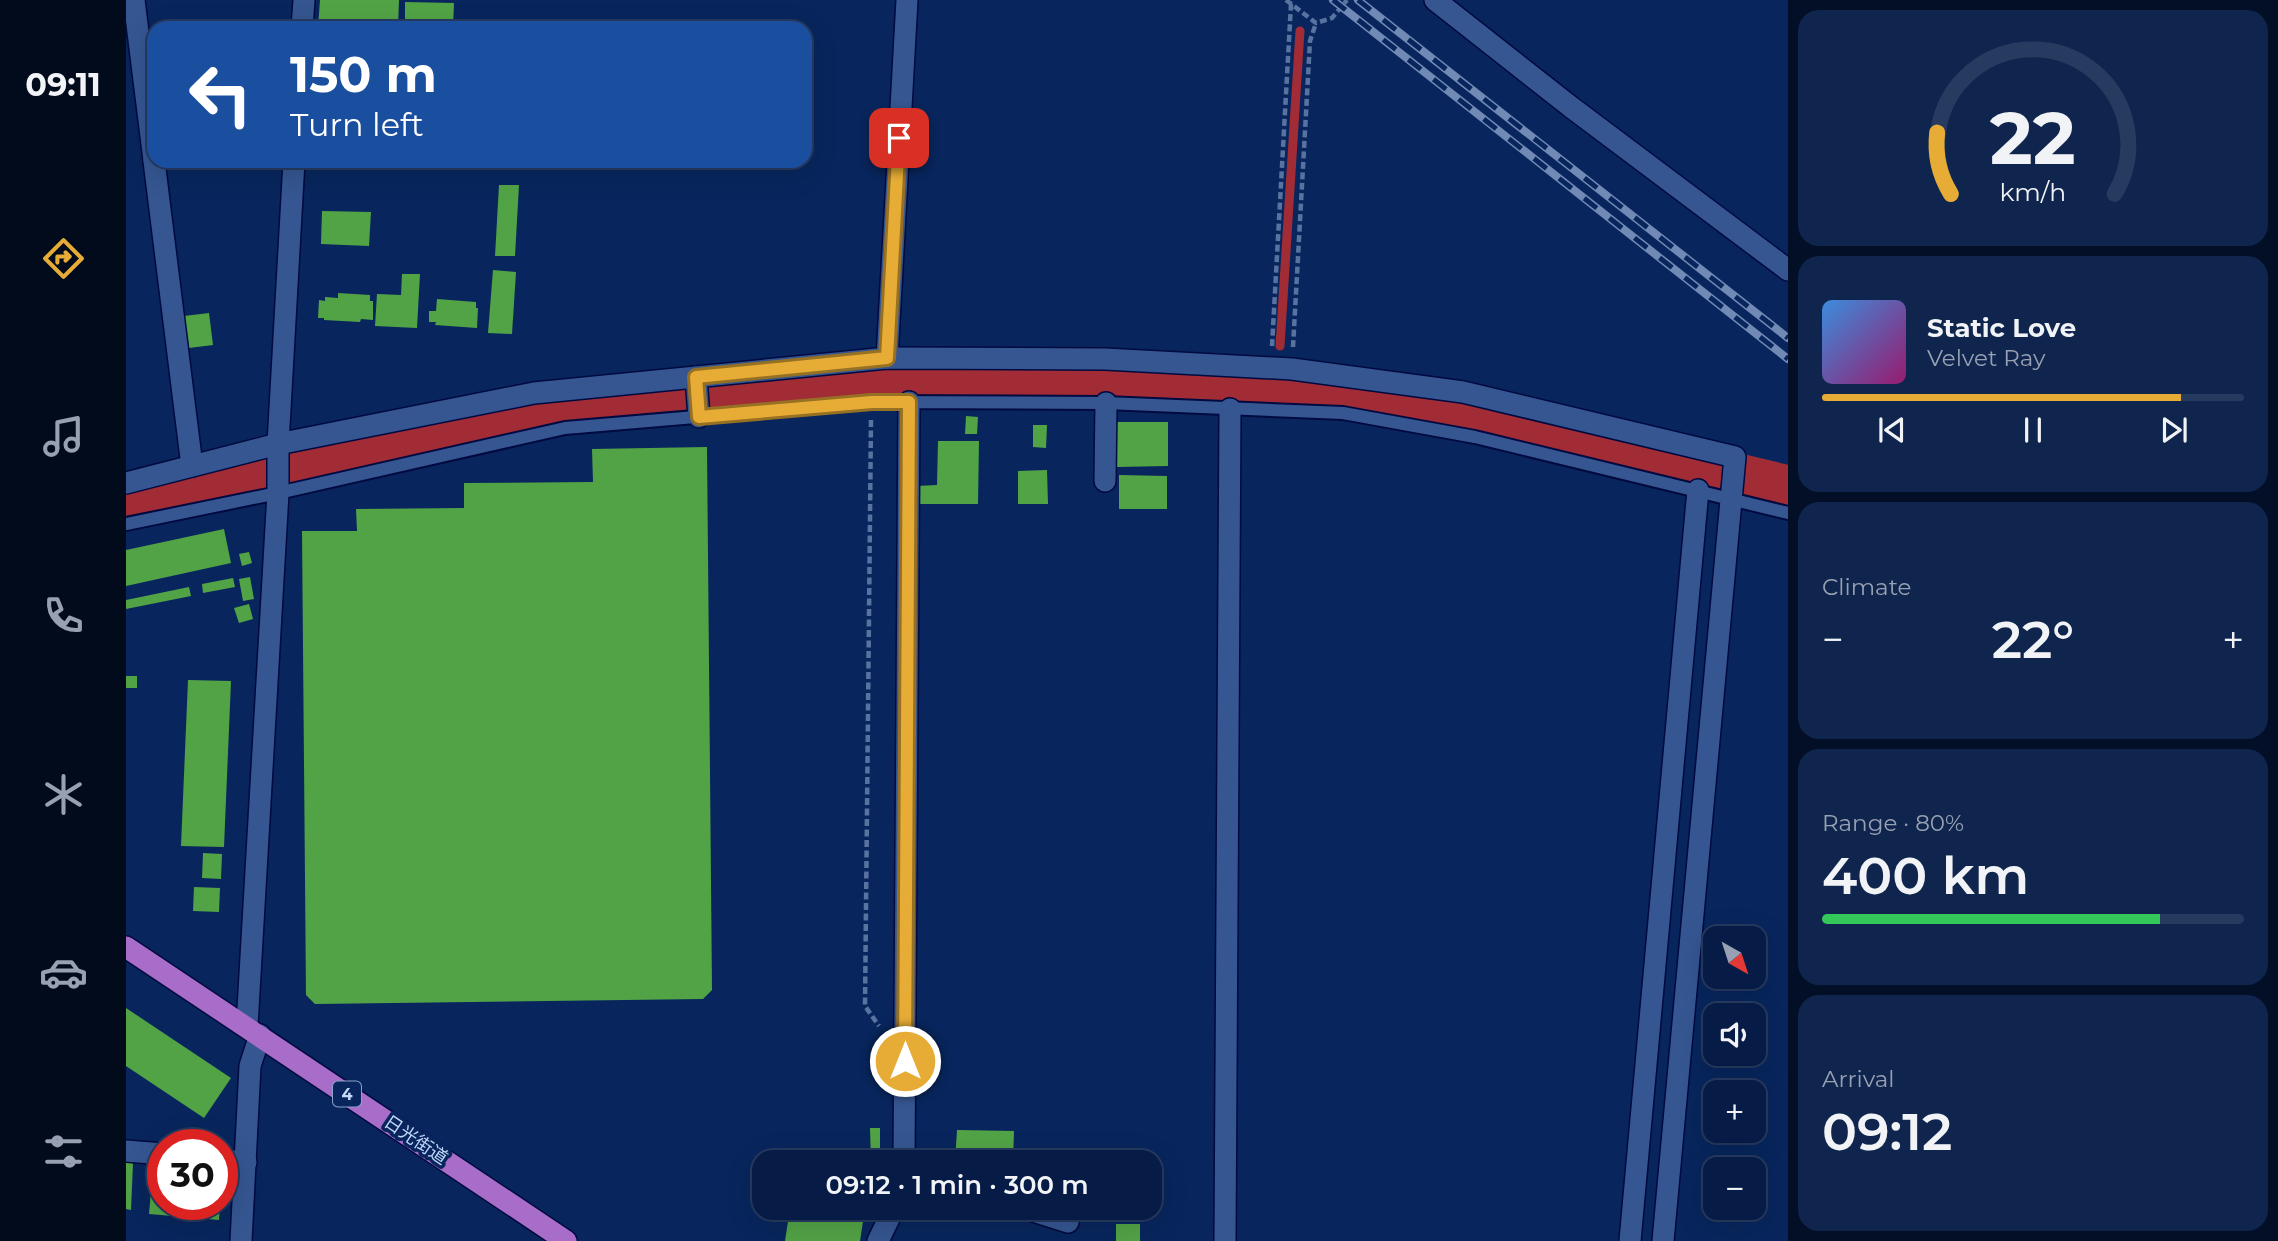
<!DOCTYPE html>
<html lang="en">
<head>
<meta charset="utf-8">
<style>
  :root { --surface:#061c46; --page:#0f254d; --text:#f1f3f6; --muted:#98a1b3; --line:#273a5f; --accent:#e6ac36 }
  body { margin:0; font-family:Montserrat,"Noto Sans JP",sans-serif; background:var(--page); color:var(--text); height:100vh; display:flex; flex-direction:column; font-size:26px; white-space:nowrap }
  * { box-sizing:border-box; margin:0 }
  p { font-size:23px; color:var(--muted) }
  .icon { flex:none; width:38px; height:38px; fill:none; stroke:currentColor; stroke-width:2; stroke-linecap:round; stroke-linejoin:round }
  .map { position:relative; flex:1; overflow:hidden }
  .drawer { display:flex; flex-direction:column; gap:10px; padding:10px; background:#030f26; width:490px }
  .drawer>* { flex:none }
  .hud { position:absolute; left:21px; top:21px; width:665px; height:147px; border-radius:21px; box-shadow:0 7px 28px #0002,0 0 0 2px var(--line); background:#1a4fa0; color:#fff; overflow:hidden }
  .needle { width:46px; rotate:141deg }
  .buttons { position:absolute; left:1577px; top:926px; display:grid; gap:14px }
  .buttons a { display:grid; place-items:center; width:63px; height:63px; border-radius:14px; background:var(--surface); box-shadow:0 7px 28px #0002,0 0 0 2px var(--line); font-size:35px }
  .speed { position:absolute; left:21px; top:1129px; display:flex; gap:14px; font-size:35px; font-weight:700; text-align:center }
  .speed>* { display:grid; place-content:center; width:91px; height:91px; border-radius:50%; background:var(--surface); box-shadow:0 7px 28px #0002,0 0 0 2px var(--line); line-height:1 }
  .speed .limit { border:10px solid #d22; background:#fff; color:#111 }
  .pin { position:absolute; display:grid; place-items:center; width:60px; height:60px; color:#fff; margin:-30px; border-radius:14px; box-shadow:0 4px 10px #0006 }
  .me { position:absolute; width:77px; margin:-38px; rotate:0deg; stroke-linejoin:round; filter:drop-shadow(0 0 5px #0008) }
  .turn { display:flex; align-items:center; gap:24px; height:147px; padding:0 28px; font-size:32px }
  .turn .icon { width:91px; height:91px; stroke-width:2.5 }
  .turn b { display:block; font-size:49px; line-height:60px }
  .big { font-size:52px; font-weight:600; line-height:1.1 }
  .drawer .tile { flex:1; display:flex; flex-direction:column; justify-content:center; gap:10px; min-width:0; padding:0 24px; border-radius:21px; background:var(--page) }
  .drawer .dial { align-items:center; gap:0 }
  .dial svg { height:182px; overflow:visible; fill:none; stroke:var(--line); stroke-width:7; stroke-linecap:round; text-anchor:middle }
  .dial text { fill:var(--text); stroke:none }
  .song { display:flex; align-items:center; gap:21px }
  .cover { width:84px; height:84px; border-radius:10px; background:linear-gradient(135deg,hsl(210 70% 55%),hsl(320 70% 35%)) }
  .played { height:7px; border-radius:4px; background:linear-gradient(90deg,var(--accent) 85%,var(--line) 85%) }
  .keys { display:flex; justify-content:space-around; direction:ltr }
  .heat { display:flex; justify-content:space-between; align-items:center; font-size:38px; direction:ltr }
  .charge { height:10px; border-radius:5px; background:linear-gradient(90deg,#34c759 80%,var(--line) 0) }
  .trip { position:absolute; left:626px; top:1150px; width:410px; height:70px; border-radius:21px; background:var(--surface); box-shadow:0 7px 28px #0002,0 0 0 2px var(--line); font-weight:600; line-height:70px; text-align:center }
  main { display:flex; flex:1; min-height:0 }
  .tab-bar { display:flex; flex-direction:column; width:126px; justify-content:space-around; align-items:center; background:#020b1c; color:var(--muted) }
  .tab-bar .icon { width:49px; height:49px }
  .tab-bar .on { color:var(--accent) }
  .tab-bar b { font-size:32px; color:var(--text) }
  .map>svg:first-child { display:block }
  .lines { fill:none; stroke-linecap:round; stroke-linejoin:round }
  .stream { stroke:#a12c35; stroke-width:9 }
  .river { stroke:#a12c35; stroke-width:51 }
  .building { fill:#52a346 }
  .service-casing { stroke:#000a40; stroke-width:16 }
  .minor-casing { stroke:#000a40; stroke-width:24 }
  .trunk-casing { stroke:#000a40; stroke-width:24 }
  .path { stroke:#5973a1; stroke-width:4.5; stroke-dasharray:7 3.5; stroke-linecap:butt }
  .service { stroke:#355691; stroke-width:12 }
  .minor { stroke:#355691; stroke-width:21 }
  .trunk { stroke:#a86dc8; stroke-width:21 }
  .rail-casing { stroke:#718ab5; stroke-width:8 }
  .rail { stroke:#08265d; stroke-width:5; stroke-dasharray:16; stroke-linecap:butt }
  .route-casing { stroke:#967023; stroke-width:18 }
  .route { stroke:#e6ac36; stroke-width:12 }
  .labels { text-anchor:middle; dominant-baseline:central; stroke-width:7; stroke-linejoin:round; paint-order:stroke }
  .shield { fill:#08265d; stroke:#8ba2ca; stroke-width:2 }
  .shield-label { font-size:16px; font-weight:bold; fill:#c3d7f9 }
  .street-label { font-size:18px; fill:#c3d7f9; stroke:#08265d }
</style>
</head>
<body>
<main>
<nav class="tab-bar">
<b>09:11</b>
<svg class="icon on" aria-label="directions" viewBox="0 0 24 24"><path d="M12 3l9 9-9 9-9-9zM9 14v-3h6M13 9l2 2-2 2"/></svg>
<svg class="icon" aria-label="music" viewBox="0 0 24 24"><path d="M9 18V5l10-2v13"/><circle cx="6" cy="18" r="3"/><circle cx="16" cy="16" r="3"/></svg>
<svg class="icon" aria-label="phone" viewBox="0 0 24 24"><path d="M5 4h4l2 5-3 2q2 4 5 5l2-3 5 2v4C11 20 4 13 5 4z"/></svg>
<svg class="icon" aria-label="climate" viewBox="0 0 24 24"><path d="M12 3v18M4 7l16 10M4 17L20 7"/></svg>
<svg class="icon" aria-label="car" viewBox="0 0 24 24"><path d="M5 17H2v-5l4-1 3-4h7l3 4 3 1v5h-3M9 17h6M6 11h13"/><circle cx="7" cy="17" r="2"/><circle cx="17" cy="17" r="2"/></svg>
<svg class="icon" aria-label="filters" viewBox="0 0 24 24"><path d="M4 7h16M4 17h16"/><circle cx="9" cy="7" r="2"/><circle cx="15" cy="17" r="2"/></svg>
</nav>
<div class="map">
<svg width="1662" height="1241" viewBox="0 0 1662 1241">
  <rect width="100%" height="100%" fill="#08265d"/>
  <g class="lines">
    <!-- stream -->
    <polyline class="stream" points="1154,346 1174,31"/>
    <!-- river -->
    <polyline class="river" points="0,502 74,482 413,411 752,383 982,382 1218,394 1315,408 1662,491"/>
  </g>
  <!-- building -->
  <g class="building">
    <polygon points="194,0 273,0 272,27 247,25 247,28 192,28"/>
    <polygon points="279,2 328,3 327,28 279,28"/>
    <polygon points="373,185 393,185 389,256 369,256"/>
    <polygon points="196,211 245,212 243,246 195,244"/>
    <polygon points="367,270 390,272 386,334 362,333"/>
    <polygon points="276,274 294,274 291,328 249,326 251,294 275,295"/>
    <polygon points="212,293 244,295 244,301 247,301 247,320 235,319 234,322 198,320 198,318 192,318 193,300 199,301 199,297 212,298"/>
    <polygon points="311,299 350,302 350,308 352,308 351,328 309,325 310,322 303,322 303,311 310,311"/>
    <polygon points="83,313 87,345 63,348 58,316"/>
    <polygon points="840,416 852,417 851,434 839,434"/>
    <polygon points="991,422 1042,422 1042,466 991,467"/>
    <polygon points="907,425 921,425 920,448 907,447"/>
    <polygon points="812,441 853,441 852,504 790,504 790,486 811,485"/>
    <polygon points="581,447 586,990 577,999 189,1004 180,995 176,531 231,531 230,509 338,508 338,483 467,482 466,449"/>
    <polygon points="921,470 922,504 892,504 892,471"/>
    <polygon points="993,475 1041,476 1041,509 993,509"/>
    <polygon points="98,529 105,563 0,586 0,550"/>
    <polygon points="123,552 126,563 116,566 113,554"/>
    <polygon points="124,577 128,599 117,601 113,579"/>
    <polygon points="107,578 109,587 77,593 76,584"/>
    <polygon points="63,587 65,596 0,609 0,600"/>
    <polygon points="123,604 127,619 113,623 108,608"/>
    <rect x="0" y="676" width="11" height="12"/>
    <polygon points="62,680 105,681 98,847 55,846"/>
    <polygon points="77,853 96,854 95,879 76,878"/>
    <polygon points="68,887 94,888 93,912 67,911"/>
    <polygon points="0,1008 105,1078 78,1118 0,1066"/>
    <polygon points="744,1128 754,1128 754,1162 745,1162"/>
    <polygon points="831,1130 888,1131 887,1162 829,1162"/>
    <polygon points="0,1162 7,1163 5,1210 0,1209"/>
    <polygon points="30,1176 37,1177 37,1204 94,1204 93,1220 23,1214 25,1191 28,1191"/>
    <polygon points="664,1208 739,1208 734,1241 659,1241"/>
    <rect x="990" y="1224" width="24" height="17"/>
  </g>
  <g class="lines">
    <!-- service casing -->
    <g class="service-casing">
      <polyline id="service" points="0,524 152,493 439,428 746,402 980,403 1217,413 1349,437 1662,513"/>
    </g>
    <!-- minor casing -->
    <g class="minor-casing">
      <g id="minor">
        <polyline points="8,0 28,160"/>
        <polyline points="1309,0 1445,107 1662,270"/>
        <polyline points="176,28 178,0"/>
        <polyline points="28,161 66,466"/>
        <polyline points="761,358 781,0"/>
        <polyline points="570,377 573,417"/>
        <polyline points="979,481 980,403"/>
        <polyline points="0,483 152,444 408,393 761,358 979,359 1166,369 1337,392 1609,457 1537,1241"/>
        <polyline points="121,1026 152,493 152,444 168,161"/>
        <polyline points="0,1151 37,1154"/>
        <polyline points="96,1160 120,1162"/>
        <polyline points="778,1162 783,402"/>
        <polyline points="898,1208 942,1222"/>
        <polyline points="115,1241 124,1066 134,1035"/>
        <polyline points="752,1241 768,1208"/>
        <polyline points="1099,1241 1104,409"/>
        <polyline points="1504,1241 1572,490"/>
      </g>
    </g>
    <!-- trunk casing -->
    <g class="trunk-casing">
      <polyline id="trunk" points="0,947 440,1241"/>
    </g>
    <!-- path -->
    <g class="path">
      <polyline points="1160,0 1190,23 1206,18 1221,0"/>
      <polyline points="1146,346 1165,4"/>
      <polyline points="1167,347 1184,41 1190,23"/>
      <polyline points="745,420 739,1006 753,1026"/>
    </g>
    <!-- service -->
    <use href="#service" class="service"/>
    <!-- minor -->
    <use href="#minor" class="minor"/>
    <!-- trunk -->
    <use href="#trunk" class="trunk"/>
    <!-- rail casing -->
    <g class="rail-casing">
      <g id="rail">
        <polyline points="1207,0 1662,359"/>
        <polyline points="1232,0 1662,338"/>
      </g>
    </g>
    <!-- rail -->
    <use href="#rail" class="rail"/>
  </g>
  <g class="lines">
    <!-- route casing -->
    <g class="route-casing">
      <polyline id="route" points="773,138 761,358 570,377 573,417 746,402 783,402 779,1061"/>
    </g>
    <!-- route -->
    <use href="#route" class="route"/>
  </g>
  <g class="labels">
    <!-- shield labels -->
    <rect class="shield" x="207" y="1081.5" width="28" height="25" rx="5"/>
    <g class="shield-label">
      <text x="221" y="1094">4</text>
    </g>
    <!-- street labels -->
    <g class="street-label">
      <text transform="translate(290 1140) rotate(34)">日光街道</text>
    </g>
  </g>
</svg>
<div class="buttons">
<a><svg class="needle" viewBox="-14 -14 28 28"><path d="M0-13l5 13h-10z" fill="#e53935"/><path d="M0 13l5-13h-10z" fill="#98a1b3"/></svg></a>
<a><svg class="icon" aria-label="sound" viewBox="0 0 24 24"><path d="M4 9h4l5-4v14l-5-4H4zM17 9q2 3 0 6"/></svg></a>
<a>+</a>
<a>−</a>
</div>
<div class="speed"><div class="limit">30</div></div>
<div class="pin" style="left:773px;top:138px;background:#d93025"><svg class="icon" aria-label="arrive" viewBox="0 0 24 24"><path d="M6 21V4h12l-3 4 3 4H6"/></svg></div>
<svg class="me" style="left:779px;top:1061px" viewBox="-20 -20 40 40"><circle r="17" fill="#e6ac36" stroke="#fff" stroke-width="3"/><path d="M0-11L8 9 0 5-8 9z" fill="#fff"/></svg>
<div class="trip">09:12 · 1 min · 300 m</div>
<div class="hud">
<div class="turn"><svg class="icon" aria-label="left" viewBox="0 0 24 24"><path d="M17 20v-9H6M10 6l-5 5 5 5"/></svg><div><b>150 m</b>Turn left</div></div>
</div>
</div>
<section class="drawer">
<div class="tile dial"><svg viewBox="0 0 100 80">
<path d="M14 69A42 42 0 1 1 86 69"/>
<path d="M14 69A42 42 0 0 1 8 42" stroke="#e6ac36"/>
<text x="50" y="56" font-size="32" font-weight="700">22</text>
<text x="50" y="72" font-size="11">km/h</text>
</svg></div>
<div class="tile">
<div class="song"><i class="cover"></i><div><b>Static Love</b><p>Velvet Ray</p></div></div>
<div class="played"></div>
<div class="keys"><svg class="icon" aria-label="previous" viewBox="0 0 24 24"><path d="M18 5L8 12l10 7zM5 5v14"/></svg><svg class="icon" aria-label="pause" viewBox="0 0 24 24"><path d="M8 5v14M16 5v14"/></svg><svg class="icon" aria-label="next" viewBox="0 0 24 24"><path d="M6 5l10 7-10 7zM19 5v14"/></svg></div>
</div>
<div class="tile"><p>Climate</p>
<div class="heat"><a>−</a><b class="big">22°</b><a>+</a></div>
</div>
<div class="tile"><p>Range · 80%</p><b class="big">400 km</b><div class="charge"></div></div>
<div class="tile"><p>Arrival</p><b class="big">09:12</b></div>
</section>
</main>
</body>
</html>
